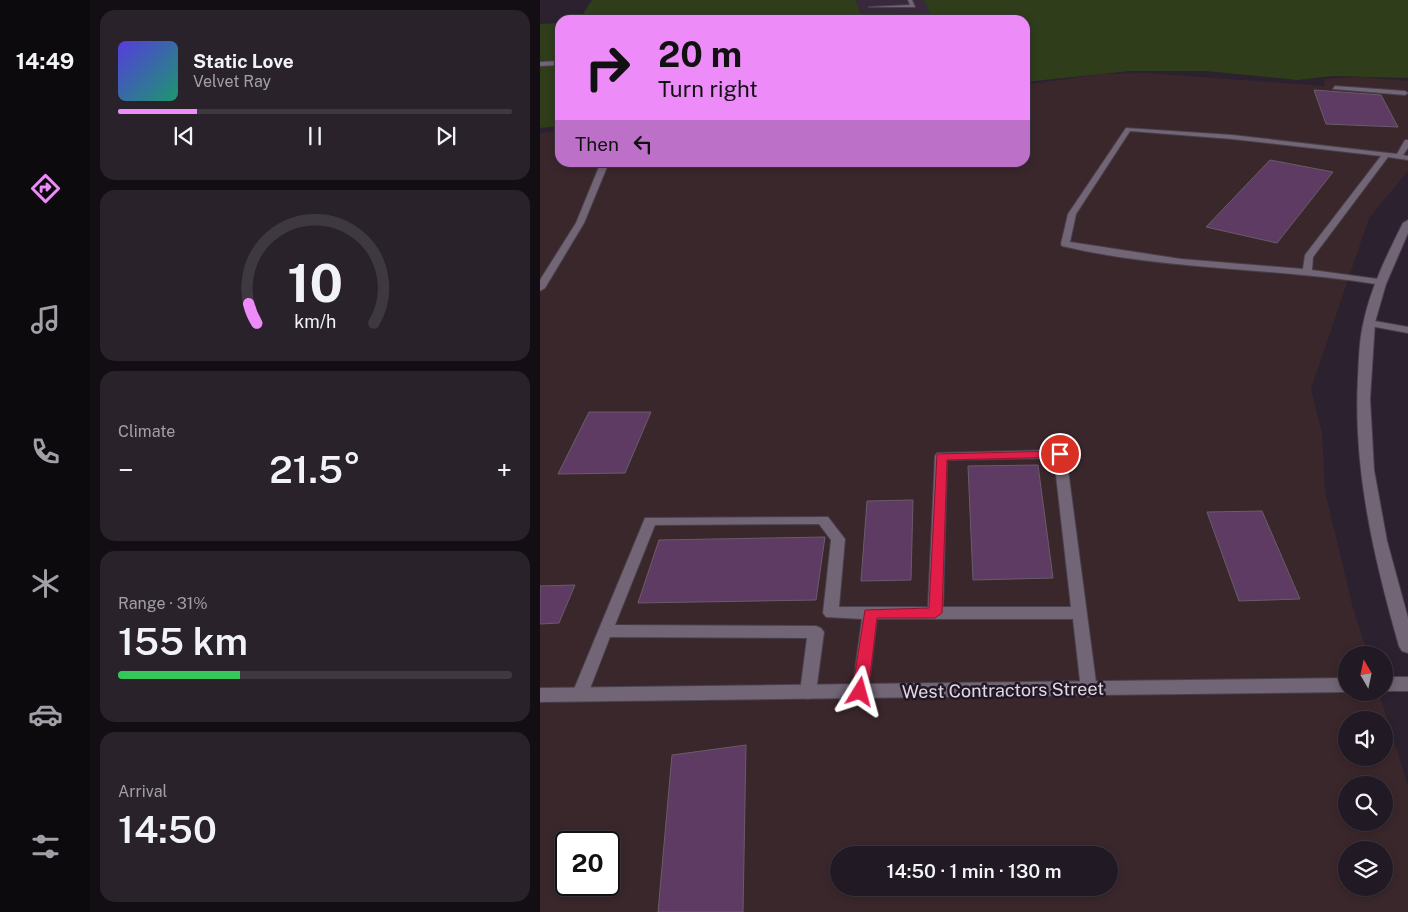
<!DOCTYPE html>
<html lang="en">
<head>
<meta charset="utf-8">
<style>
  :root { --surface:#211923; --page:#29222b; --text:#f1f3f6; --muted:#a2a0a6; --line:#3e3841; --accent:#ed8cf9 }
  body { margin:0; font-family:"Public Sans",sans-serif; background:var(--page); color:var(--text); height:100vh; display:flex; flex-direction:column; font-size:19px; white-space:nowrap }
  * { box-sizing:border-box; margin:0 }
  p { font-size:16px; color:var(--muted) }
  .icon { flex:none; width:28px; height:28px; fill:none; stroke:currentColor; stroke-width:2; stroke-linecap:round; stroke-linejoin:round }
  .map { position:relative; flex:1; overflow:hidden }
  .drawer { display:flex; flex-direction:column; gap:10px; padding:10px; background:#120e13; width:450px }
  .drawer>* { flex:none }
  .banner { position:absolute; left:15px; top:15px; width:475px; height:152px; border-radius:15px; box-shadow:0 2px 8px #0003,0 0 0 1px var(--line); background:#ed8cf9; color:#111; overflow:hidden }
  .needle { width:32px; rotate:351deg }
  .controls { position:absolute; left:798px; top:646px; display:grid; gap:10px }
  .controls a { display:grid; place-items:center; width:55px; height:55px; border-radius:50%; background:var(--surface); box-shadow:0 2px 8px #0003,0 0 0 1px var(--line); font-size:25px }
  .speed { position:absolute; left:15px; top:831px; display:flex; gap:10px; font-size:25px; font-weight:700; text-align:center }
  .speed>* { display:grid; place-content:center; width:65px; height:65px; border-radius:50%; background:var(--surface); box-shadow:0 2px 8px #0003,0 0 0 1px var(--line); line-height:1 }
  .speed .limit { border:2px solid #111; border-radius:8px; background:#fff; color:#111 }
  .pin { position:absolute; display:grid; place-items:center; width:42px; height:42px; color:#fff; margin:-21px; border:2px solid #fff; border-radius:50%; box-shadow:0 1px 5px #0007 }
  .me { position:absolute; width:55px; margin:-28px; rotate:8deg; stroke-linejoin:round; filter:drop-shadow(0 0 4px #0008) }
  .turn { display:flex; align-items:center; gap:18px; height:105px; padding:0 20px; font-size:22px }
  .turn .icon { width:65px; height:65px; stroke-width:2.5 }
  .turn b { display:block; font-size:35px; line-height:42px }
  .then { display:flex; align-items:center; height:48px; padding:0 20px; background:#0003; gap:10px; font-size:19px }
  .big { font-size:38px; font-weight:600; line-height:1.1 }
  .drawer .tile { flex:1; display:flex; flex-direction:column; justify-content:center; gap:8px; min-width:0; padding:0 18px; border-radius:15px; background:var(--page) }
  .drawer .dial { align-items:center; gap:0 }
  .dial svg { height:130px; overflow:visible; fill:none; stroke:var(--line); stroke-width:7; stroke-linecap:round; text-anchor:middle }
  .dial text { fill:var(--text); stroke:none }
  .song { display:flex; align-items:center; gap:15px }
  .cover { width:60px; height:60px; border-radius:8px; background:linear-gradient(135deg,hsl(250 70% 55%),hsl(160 70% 35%)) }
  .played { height:5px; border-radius:2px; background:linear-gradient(90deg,var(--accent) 20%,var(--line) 20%) }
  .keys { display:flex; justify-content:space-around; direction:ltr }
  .heat { display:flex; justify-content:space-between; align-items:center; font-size:28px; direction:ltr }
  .charge { height:8px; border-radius:4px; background:linear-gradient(90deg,#34c759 31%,var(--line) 0) }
  .trip { position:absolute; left:290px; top:846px; width:288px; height:50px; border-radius:25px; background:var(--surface); box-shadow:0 2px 8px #0003,0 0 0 1px var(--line); font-weight:600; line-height:50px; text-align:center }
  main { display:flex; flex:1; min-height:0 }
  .dock { display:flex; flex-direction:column; width:90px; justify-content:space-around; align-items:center; background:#0d0a0e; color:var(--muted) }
  .dock .icon { width:35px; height:35px }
  .dock .on { color:var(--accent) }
  .dock b { font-size:22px; color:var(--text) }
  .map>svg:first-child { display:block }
  .built { fill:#38293c }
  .industrial { fill:#3a272b; fill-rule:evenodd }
  .green { fill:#2f3d1a }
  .building { fill:#5d3b62; stroke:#6a5c6b }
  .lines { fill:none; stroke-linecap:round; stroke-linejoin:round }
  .service-casing { stroke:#49404c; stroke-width:2 }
  .minor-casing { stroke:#49404c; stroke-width:2 }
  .tertiary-casing { stroke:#49404c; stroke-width:2 }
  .service { fill:#726575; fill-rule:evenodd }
  .minor { fill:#726575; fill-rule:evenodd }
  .tertiary { fill:#726575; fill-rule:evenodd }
  .route { fill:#e11d48; stroke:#92132f }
  .labels { text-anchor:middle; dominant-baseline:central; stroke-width:5; stroke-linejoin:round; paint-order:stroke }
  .near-street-label { font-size:18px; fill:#e0d8e2; stroke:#221725 }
</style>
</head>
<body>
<main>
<nav class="dock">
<b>14:49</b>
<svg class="icon on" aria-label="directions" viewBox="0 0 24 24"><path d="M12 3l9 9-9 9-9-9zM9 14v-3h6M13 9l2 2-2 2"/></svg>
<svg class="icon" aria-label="music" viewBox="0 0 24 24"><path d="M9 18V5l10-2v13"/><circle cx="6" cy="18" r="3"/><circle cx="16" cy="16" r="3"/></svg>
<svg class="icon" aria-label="phone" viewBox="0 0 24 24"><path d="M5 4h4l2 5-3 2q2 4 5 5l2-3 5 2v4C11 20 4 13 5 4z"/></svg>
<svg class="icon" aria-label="climate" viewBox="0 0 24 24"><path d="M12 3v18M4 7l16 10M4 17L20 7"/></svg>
<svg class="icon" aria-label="car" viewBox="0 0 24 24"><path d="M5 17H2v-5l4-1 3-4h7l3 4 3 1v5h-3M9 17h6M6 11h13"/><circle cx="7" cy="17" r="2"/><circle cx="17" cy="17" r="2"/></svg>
<svg class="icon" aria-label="filters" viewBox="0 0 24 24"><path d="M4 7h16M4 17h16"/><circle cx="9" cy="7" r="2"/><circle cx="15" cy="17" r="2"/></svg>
</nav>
<section class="drawer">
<div class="tile">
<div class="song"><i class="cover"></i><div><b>Static Love</b><p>Velvet Ray</p></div></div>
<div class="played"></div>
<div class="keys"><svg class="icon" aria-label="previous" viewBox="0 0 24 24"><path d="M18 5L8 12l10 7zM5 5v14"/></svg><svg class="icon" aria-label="pause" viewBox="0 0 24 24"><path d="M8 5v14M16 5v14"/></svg><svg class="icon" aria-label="next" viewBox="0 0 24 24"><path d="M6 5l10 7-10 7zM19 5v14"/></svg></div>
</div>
<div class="tile dial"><svg viewBox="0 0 100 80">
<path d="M14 69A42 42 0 1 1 86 69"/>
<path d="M14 69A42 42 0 0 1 9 57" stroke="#ed8cf9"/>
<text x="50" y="56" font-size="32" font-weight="700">10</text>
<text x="50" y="72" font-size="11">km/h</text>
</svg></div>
<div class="tile"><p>Climate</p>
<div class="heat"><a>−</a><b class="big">21.5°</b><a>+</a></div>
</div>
<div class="tile"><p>Range · 31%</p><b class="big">155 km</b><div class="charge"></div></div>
<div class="tile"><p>Arrival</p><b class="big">14:50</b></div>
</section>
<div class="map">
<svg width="868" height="912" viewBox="0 0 868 912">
  <rect width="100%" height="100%" fill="#2c212f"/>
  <!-- built -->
  <polygon class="built" points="316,0 384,0 391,13 321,15"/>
  <!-- industrial -->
  <path class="industrial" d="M 606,73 L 785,86 L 784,79 L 821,77 L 868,81 L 868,171 L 829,218 L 771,389 L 782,433 L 785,491 L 813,608 L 828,655 L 806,655 L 806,692 L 839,693 L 868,786 L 868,912 L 0,912 L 0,133 L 20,131 L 20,162 L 485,162 L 485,85 L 561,74 ZM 806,720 L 844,720 L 844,758 L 806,758 ZM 806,785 L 844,785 L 844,822 L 806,822 ZM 26,842 L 69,842 L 69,885 L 26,885 ZM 806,850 L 844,850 L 844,888 L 806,888 ZM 299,855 L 569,855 L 569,888 L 299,888 Z"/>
  <!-- green -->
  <g class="green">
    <polygon points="52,0 316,0 321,15 390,13 384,0 868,0 868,78 793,76 757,80 666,71 590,71 485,82 485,20 39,20"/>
    <polygon points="20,23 20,61 0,62 0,24"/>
    <polygon points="0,66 20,66 20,126 0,128"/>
  </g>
  <!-- building -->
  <g class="building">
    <polygon points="774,90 841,95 858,127 786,124"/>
    <polygon points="730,160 793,172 737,243 666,227"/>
    <polygon points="49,412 111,412 85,473 18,474"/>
    <polygon points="498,465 513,578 433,580 428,466"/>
    <polygon points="373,500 371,580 321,581 327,501"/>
    <polygon points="722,511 760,599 699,601 667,512"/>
    <polygon points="285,537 276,600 98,603 119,540"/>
    <polygon points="35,585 19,623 0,624 0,586"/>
    <polygon points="206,745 203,912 118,912 132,755"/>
  </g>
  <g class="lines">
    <!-- service casing -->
    <g class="service-casing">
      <g id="service">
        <polygon points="368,0 372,0 375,7 329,7 370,5"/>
        <polygon points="795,86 865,91 868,93 865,95 793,89"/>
        <path d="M 586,128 L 692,135 L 857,154 L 865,140 L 868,140 L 868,148 L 863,155 L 868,156 L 868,160 L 848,157 L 773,257 L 772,270 L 845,280 L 847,282 L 842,285 C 736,267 627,271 522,246 L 521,244 L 528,214 ZM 590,131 L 692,139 L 841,156 L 765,255 L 763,269 L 641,259 L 530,242 L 536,214 Z"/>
        <polygon points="61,162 69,162 44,223 5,288 0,291 0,280 36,223"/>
        <polygon points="829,320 868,327 868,333 825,325 824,323"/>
        <path d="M 520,450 L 526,454 L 557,690 L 555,695 L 549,697 L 543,695 L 541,690 L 533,619 L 337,619 L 328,692 L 326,697 L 320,699 L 314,697 L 312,692 L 322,619 L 286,617 L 283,613 L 291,540 L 279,524 L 115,525 L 75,625 L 276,626 L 281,628 L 284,632 L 276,692 L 274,697 L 268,699 L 262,697 L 260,692 L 267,638 L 70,637 L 46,699 L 40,701 L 34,699 L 32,694 L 105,518 L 288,517 L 305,539 L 299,607 L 388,607 L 395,456 L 397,453 ZM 514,458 L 531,607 L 403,607 L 407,460 Z"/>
      </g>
    </g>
    <!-- minor casing -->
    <g class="minor-casing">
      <g id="minor">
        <polygon points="20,61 20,65 0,66 0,62"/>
        <rect x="844" y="677" width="24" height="14"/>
        <polygon points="806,678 806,692 0,702 0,688"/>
      </g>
    </g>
    <!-- tertiary casing -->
    <g class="tertiary-casing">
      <path id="tertiary" d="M 868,220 L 868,233 L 846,284 L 835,322 L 830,399 L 834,470 L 847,541 L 868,618 L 868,653 L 862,651 L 859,646 C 834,558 813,470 818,378 C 819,360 819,342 823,325 C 830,289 847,255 863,223 Z"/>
    </g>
    <!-- service -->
    <use href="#service" class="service"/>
    <!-- minor -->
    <use href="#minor" class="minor"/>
    <!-- tertiary -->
    <use href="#tertiary" class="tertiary"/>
  </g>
  <!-- route -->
  <polygon class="route" points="520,451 524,452 524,457 407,460 402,613 395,618 337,618 328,692 325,696 315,696 312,692 325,610 389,608 397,454"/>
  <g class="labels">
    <!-- near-street labels -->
    <g class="near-street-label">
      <text transform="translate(463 690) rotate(-1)">West Contractors Street</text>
    </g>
  </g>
</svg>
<div class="controls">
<a><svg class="needle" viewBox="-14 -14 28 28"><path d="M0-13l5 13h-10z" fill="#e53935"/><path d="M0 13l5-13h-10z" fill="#a2a0a6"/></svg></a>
<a><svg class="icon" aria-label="sound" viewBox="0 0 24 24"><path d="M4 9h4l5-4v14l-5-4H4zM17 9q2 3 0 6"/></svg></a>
<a><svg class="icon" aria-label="search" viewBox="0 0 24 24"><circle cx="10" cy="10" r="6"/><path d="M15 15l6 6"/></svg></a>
<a><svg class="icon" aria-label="layers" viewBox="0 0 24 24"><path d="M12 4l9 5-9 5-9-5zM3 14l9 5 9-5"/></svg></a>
</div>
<div class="speed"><div class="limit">20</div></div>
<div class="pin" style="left:520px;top:454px;background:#d93025"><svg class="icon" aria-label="arrive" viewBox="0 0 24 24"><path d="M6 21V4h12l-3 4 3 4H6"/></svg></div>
<svg class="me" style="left:320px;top:692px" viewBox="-20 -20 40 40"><path d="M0-17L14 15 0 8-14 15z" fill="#e11d48" stroke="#fff" stroke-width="4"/></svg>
<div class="trip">14:50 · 1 min · 130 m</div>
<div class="banner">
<div class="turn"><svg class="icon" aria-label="right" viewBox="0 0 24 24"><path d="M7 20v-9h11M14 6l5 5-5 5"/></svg><div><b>20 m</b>Turn right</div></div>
<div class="then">Then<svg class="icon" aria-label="left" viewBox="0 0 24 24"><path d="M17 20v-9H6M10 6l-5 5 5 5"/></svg></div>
</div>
</div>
</main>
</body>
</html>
